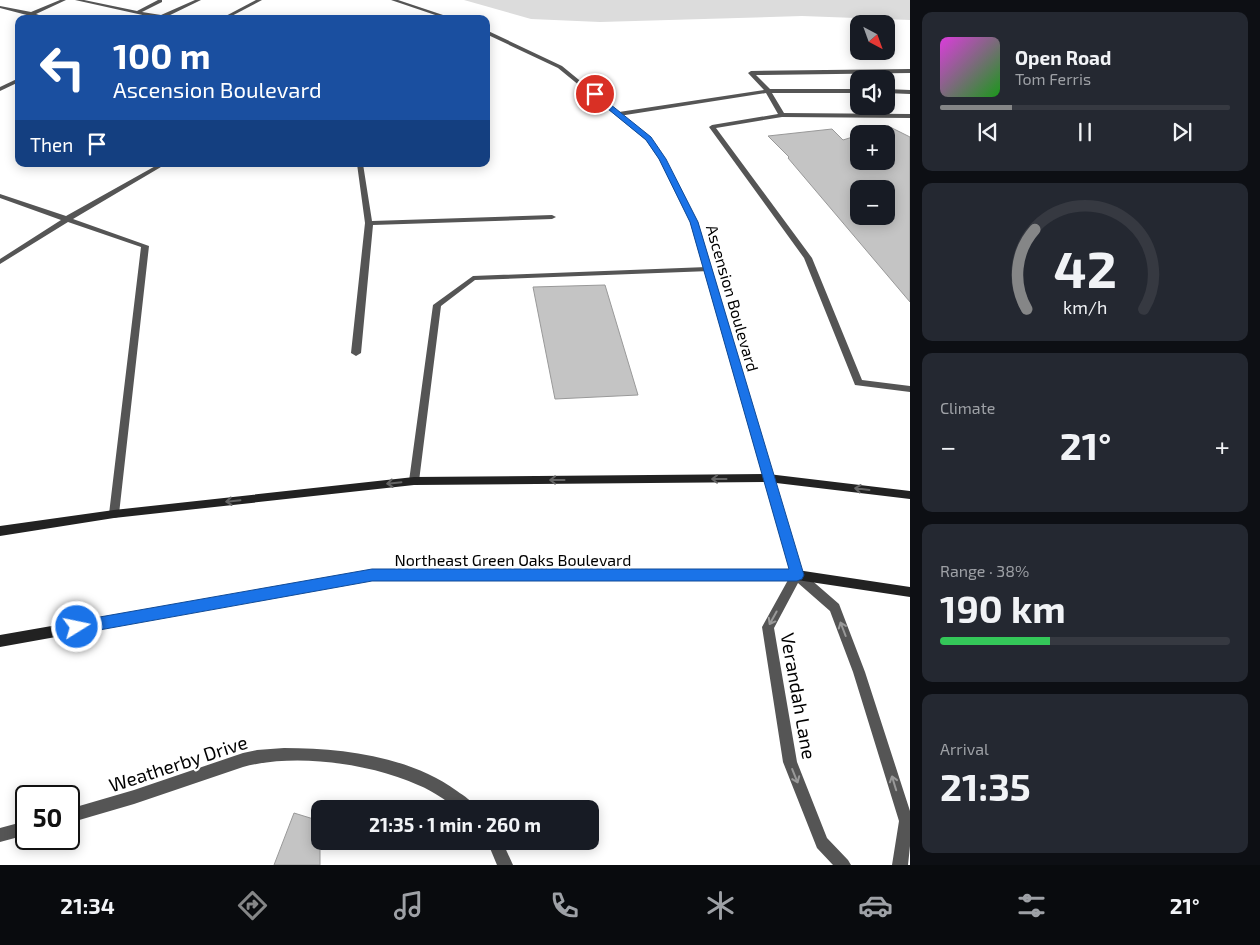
<!DOCTYPE html>
<html lang="en">
<head>
<meta charset="utf-8">
<style>
  :root { --surface:#171b24; --page:#242831; --text:#f1f3f6; --muted:#9ea1a6; --line:#363941; --accent:#858687 }
  body { margin:0; font-family:"Exo 2",sans-serif; background:var(--page); color:var(--text); height:100vh; display:flex; flex-direction:column; font-size:19px; white-space:nowrap }
  * { box-sizing:border-box; margin:0 }
  p { font-size:16px; color:var(--muted) }
  .icon { flex:none; width:28px; height:28px; fill:none; stroke:currentColor; stroke-width:2; stroke-linecap:round; stroke-linejoin:round }
  .map { position:relative; flex:1; overflow:hidden }
  .sheet { display:flex; flex-direction:column; gap:12px; padding:12px; background:#0d0f14; width:350px }
  .sheet>* { flex:none }
  .banner { position:absolute; left:15px; top:15px; width:475px; height:152px; border-radius:10px; box-shadow:0 2px 12px #0003; background:#1a4fa0; color:#fff; overflow:hidden }
  .needle { width:32px; rotate:139deg }
  .fabs { position:absolute; left:850px; top:15px; display:grid; gap:10px }
  .fabs a { display:grid; place-items:center; width:45px; height:45px; border-radius:10px; background:var(--surface); box-shadow:0 2px 12px #0003; font-size:25px }
  .speed { position:absolute; left:15px; top:785px; display:flex; gap:10px; font-size:25px; font-weight:700; text-align:center }
  .speed>* { display:grid; place-content:center; width:65px; height:65px; border-radius:50%; background:var(--surface); box-shadow:0 2px 12px #0003; line-height:1 }
  .speed .limit { border:2px solid #111; border-radius:8px; background:#fff; color:#111 }
  .pin { position:absolute; display:grid; place-items:center; width:42px; height:42px; color:#fff; margin:-21px; border:2px solid #fff; border-radius:50%; box-shadow:0 1px 5px #0007 }
  .me { position:absolute; width:55px; margin:-28px; rotate:80deg; stroke-linejoin:round; filter:drop-shadow(0 0 4px #0008) }
  .turn { display:flex; align-items:center; gap:18px; height:105px; padding:0 15px; font-size:22px }
  .turn .icon { width:65px; height:65px; stroke-width:2.5 }
  .turn b { display:block; font-size:35px; line-height:42px }
  .then { display:flex; align-items:center; height:48px; padding:0 15px; background:#0003; gap:10px; font-size:19px }
  .big { font-size:38px; font-weight:700; line-height:1.1 }
  .sheet .widget { flex:1; display:flex; flex-direction:column; justify-content:center; gap:8px; min-width:0; padding:0 18px; border-radius:10px; background:var(--page) }
  .sheet .dial { align-items:center; gap:0 }
  .dial svg { height:130px; overflow:visible; fill:none; stroke:var(--line); stroke-width:7; stroke-linecap:round; text-anchor:middle }
  .dial text { fill:var(--text); stroke:none }
  .song { display:flex; align-items:center; gap:15px }
  .cover { width:60px; height:60px; border-radius:8px; background:linear-gradient(135deg,hsl(300 70% 55%),hsl(120 70% 35%)) }
  .played { height:5px; border-radius:2px; background:linear-gradient(90deg,var(--accent) 25%,var(--line) 25%) }
  .keys { display:flex; justify-content:space-around; direction:ltr }
  .heat { display:flex; justify-content:space-between; align-items:center; font-size:28px; direction:ltr }
  .charge { height:8px; border-radius:4px; background:linear-gradient(90deg,#34c759 38%,var(--line) 0) }
  .trip { position:absolute; left:311px; top:800px; width:288px; height:50px; border-radius:10px; background:var(--surface); box-shadow:0 2px 12px #0003; font-weight:700; line-height:50px; text-align:center }
  .tab-bar { display:flex; height:80px; justify-content:space-around; align-items:center; background:#090b0e; color:var(--muted) }
  .tab-bar .icon { width:35px; height:35px }
  .tab-bar .active { color:var(--accent) }
  .tab-bar b { font-size:22px; color:var(--text) }
  main { display:flex; flex:1; min-height:0 }
  .map>svg:first-child { display:block }
  .green { fill:#dcdcdc }
  .building { fill:#c4c4c4; stroke:#999; fill-rule:evenodd }
  .lines { fill:none; stroke-linecap:round; stroke-linejoin:round }
  .service { fill:#555; fill-rule:evenodd }
  .minor { fill:#555; fill-rule:evenodd }
  .tertiary { fill:#555; fill-rule:evenodd }
  .secondary { fill:#222; fill-rule:evenodd }
  .oneway { stroke:#646464 }
  .oneway2 { stroke:#999 }
  .route { fill:#1a73e8; stroke:#114b97 }
  .labels { text-anchor:middle; dominant-baseline:central; stroke-width:4.5; stroke-linejoin:round; paint-order:stroke }
  .street-label { font-size:16px; fill:#000; stroke:#fff }
  .near-street-label { font-size:19px; fill:#000; stroke:#fff }
</style>
</head>
<body>
<main>
<div class="map">
<svg width="910" height="865" viewBox="0 0 910 865">
  <rect width="100%" height="100%" fill="#fff"/>
  <!-- green -->
  <polygon class="green" points="464,0 910,0 910,20 802,16 600,22 531,19"/>
  <!-- building -->
  <g class="building">
    <path d="M 888,126 L 910,137 L 910,302 L 788,158 L 789,157 L 768,136 L 832,129 L 843,140 L 859,135 L 859,161 L 886,161 L 886,134 L 863,134 ZM 859,189 L 886,189 L 886,216 L 859,216 Z"/>
    <polygon points="605,285 638,395 555,399 533,287"/>
    <polygon points="294,813 320,821 320,865 274,865"/>
  </g>
  <g class="lines">
    <!-- service -->
    <g class="service">
      <polygon points="60,0 66,0 36,14 51,19 42,19 0,8 0,6 31,12"/>
      <polygon points="75,0 84,0 137,11 158,0 162,0 162,2 142,12 161,15 195,0 201,0 162,19 155,19 156,18"/>
      <polygon points="256,0 262,0 226,19 220,19"/>
      <polygon points="910,69 910,73 756,75 770,89 859,89 859,93 772,93 784,113 910,114 910,118 782,117 716,128 812,258 862,380 910,386 910,392 855,385 804,258 709,127 712,125 778,114 766,93 619,116 616,114 619,112 764,90 748,73 751,71"/>
      <polygon points="19,78 19,82 0,91 0,87"/>
      <polygon points="886,89 910,90 910,94 886,93"/>
      <polygon points="159,164 166,164 73,219 149,246 119,514 118,517 114,518 110,517 109,514 141,247 68,222 0,264 0,259 61,220 0,198 0,194 66,216"/>
      <polygon points="357,164 363,164 372,221 552,215 556,217 552,219 373,225 361,353 356,356 351,353 365,223"/>
      <polygon points="707,267 711,269 710,271 475,280 441,306 419,481 418,484 410,484 409,481 433,305 473,276"/>
    </g>
    <!-- minor -->
    <g class="minor">
      <polygon points="797,570 801,571 839,604 865,672 910,811 910,846 908,865 892,865 899,821 853,672 830,611 798,583 774,628 797,762 827,838 848,860 851,865 833,865 817,848 783,762 762,627 793,571"/>
      <path d="M 284,748 C 341,748 409,756 457,791 C 464,796 473,801 476,809 C 471,809 462,810 457,809 C 452,807 447,801 442,798 C 434,793 426,788 418,785 C 369,763 295,753 243,767 L 134,804 L 69,823 L 69,809 L 134,790 L 243,753 L 257,750 Z"/>
      <polygon points="26,821 26,835 0,842 0,828"/>
      <polygon points="487,841 502,841 513,865 497,865"/>
    </g>
    <!-- tertiary -->
    <g class="tertiary">
      <polygon points="391,0 398,0 455,19 447,19"/>
      <polygon points="486,30 562,66 650,138 665,159 698,222 803,575 801,579 797,580 793,579 791,575 690,222 659,159 646,140 558,68 486,34"/>
    </g>
    <!-- secondary -->
    <g class="secondary">
      <polygon points="768,474 910,491 910,499 768,482 414,485 114,518 0,536 0,526 114,510 414,477"/>
      <polygon points="372,570 797,570 910,587 910,597 797,580 372,580 0,647 0,635"/>
    </g>
  </g>
  <!-- one-way arrows -->
  <defs><path id="oneway-shaft" d="M-6 0H5M1.5-3L5.5 0L1.5 3" fill="none" stroke-width="1.6" stroke-linecap="round" stroke-linejoin="round" transform="scale(1.25)"/></defs>
  <g class="oneway">
    <use href="#oneway-shaft" transform="translate(719 479) rotate(180)"/>
    <use href="#oneway-shaft" transform="translate(557 480) rotate(180)"/>
    <use href="#oneway-shaft" transform="translate(394 483) rotate(174)"/>
    <use href="#oneway-shaft" transform="translate(862 489) rotate(-173)"/>
    <use href="#oneway-shaft" transform="translate(233 501) rotate(174)"/>
  </g>
  <g class="oneway2">
    <use href="#oneway-shaft" transform="translate(773 618) rotate(119)"/>
    <use href="#oneway-shaft" transform="translate(843 629) rotate(-111)"/>
    <use href="#oneway-shaft" transform="translate(795 776) rotate(68)"/>
    <use href="#oneway-shaft" transform="translate(894 783) rotate(-107)"/>
  </g>
  <!-- route -->
  <polygon class="route" points="595,92 651,137 666,159 698,222 804,575 802,579 797,581 372,581 77,634 72,632 70,627 72,623 77,621 372,569 789,569 690,222 659,159 646,140 592,96 592,93"/>
  <g class="labels">
    <!-- street labels -->
    <g class="street-label">
      <text transform="translate(733 298) rotate(74)">Ascension Boulevard</text>
      <text x="513" y="559">Northeast Green Oaks Boulevard</text>
    </g>
    <!-- near-street labels -->
    <g class="near-street-label">
      <text transform="translate(799 696) rotate(80)">Verandah Lane</text>
      <text transform="translate(178 763) rotate(-18)">Weatherby Drive</text>
    </g>
  </g>
</svg>
<div class="fabs">
<a><svg class="needle" viewBox="-14 -14 28 28"><path d="M0-13l5 13h-10z" fill="#e53935"/><path d="M0 13l5-13h-10z" fill="#9ea1a6"/></svg></a>
<a><svg class="icon" aria-label="sound" viewBox="0 0 24 24"><path d="M4 9h4l5-4v14l-5-4H4zM17 9q2 3 0 6"/></svg></a>
<a>+</a>
<a>−</a>
</div>
<div class="speed"><div class="limit">50</div></div>
<div class="pin" style="left:595px;top:94px;background:#d93025"><svg class="icon" aria-label="arrive" viewBox="0 0 24 24"><path d="M6 21V4h12l-3 4 3 4H6"/></svg></div>
<svg class="me" style="left:77px;top:627px" viewBox="-20 -20 40 40"><circle r="17" fill="#1a73e8" stroke="#fff" stroke-width="3"/><path d="M0-11L8 9 0 5-8 9z" fill="#fff"/></svg>
<div class="trip">21:35 · 1 min · 260 m</div>
<div class="banner">
<div class="turn"><svg class="icon" aria-label="left" viewBox="0 0 24 24"><path d="M17 20v-9H6M10 6l-5 5 5 5"/></svg><div><b>100 m</b>Ascension Boulevard</div></div>
<div class="then">Then<svg class="icon" aria-label="arrive" viewBox="0 0 24 24"><path d="M6 21V4h12l-3 4 3 4H6"/></svg></div>
</div>
</div>
<section class="sheet">
<div class="widget">
<div class="song"><i class="cover"></i><div><b>Open Road</b><p>Tom Ferris</p></div></div>
<div class="played"></div>
<div class="keys"><svg class="icon" aria-label="previous" viewBox="0 0 24 24"><path d="M18 5L8 12l10 7zM5 5v14"/></svg><svg class="icon" aria-label="pause" viewBox="0 0 24 24"><path d="M8 5v14M16 5v14"/></svg><svg class="icon" aria-label="next" viewBox="0 0 24 24"><path d="M6 5l10 7-10 7zM19 5v14"/></svg></div>
</div>
<div class="widget dial"><svg viewBox="0 0 100 80">
<path d="M14 69A42 42 0 1 1 86 69"/>
<path d="M14 69A42 42 0 0 1 19 20" stroke="#858687"/>
<text x="50" y="56" font-size="32" font-weight="700">42</text>
<text x="50" y="72" font-size="11">km/h</text>
</svg></div>
<div class="widget"><p>Climate</p>
<div class="heat"><a>−</a><b class="big">21°</b><a>+</a></div>
</div>
<div class="widget"><p>Range · 38%</p><b class="big">190 km</b><div class="charge"></div></div>
<div class="widget"><p>Arrival</p><b class="big">21:35</b></div>
</section>
</main>
<nav class="tab-bar">
<b>21:34</b>
<svg class="icon active" aria-label="directions" viewBox="0 0 24 24"><path d="M12 3l9 9-9 9-9-9zM9 14v-3h6M13 9l2 2-2 2"/></svg>
<svg class="icon" aria-label="music" viewBox="0 0 24 24"><path d="M9 18V5l10-2v13"/><circle cx="6" cy="18" r="3"/><circle cx="16" cy="16" r="3"/></svg>
<svg class="icon" aria-label="phone" viewBox="0 0 24 24"><path d="M5 4h4l2 5-3 2q2 4 5 5l2-3 5 2v4C11 20 4 13 5 4z"/></svg>
<svg class="icon" aria-label="climate" viewBox="0 0 24 24"><path d="M12 3v18M4 7l16 10M4 17L20 7"/></svg>
<svg class="icon" aria-label="car" viewBox="0 0 24 24"><path d="M5 17H2v-5l4-1 3-4h7l3 4 3 1v5h-3M9 17h6M6 11h13"/><circle cx="7" cy="17" r="2"/><circle cx="17" cy="17" r="2"/></svg>
<svg class="icon" aria-label="filters" viewBox="0 0 24 24"><path d="M4 7h16M4 17h16"/><circle cx="9" cy="7" r="2"/><circle cx="15" cy="17" r="2"/></svg>
<b>21°</b>
</nav>
</body>
</html>
